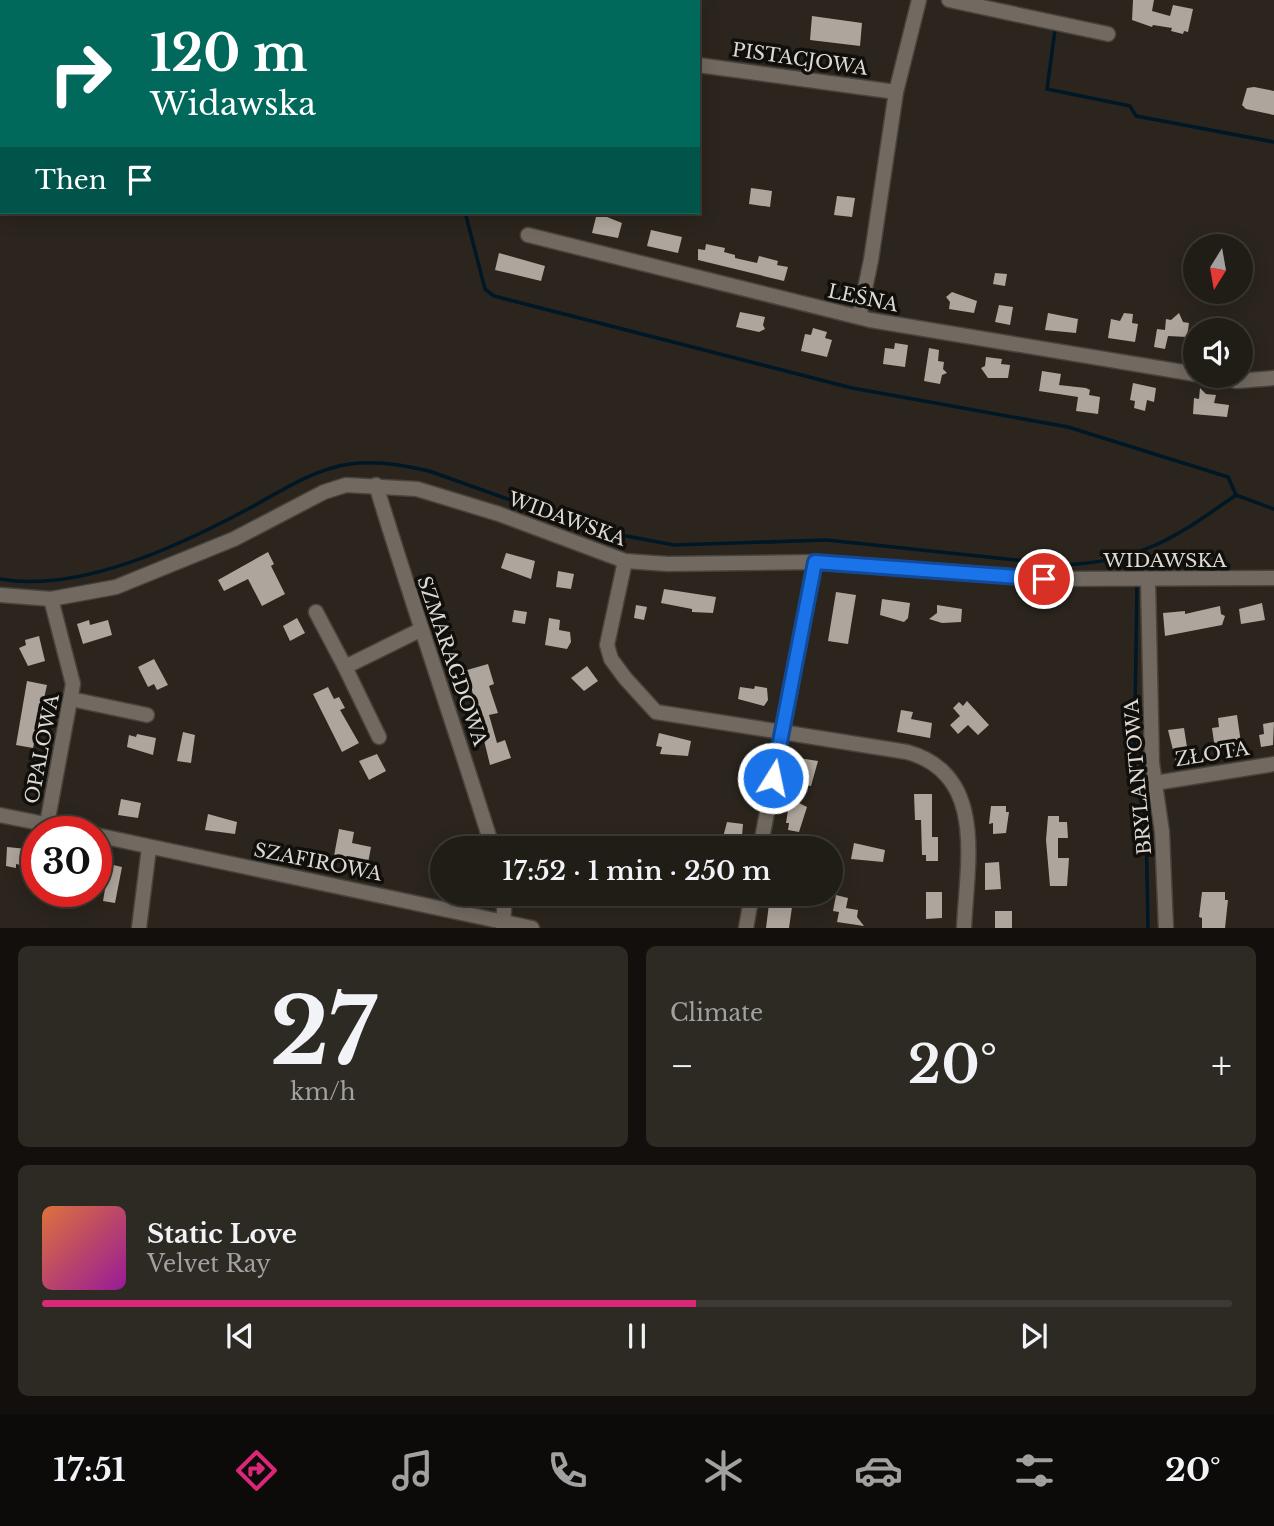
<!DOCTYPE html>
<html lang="en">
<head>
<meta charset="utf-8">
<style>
  :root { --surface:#201c16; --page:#2d2923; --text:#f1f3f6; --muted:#a2a1a1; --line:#3d3a35; --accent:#db2777 }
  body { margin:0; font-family:"Libre Baskerville",serif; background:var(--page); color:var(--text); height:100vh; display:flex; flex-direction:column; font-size:26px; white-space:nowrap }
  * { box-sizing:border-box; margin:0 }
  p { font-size:23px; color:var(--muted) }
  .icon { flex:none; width:38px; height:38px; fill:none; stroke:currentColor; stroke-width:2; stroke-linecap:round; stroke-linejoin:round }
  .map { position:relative; height:928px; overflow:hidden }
  .side { display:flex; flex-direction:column; gap:18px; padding:18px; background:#120f0c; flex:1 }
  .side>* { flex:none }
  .hud { position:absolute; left:0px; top:0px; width:700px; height:214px; box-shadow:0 4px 18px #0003,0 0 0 2px var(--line); background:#00695c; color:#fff; overflow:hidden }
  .needle { width:46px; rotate:191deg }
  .buttons { position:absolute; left:1183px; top:234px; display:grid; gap:14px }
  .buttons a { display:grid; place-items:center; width:70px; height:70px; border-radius:50%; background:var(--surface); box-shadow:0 4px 18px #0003,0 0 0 2px var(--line); font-size:35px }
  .speed { position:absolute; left:21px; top:816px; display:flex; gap:14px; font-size:35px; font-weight:700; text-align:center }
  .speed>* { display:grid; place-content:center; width:91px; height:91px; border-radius:50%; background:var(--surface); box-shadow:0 4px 18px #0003,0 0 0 2px var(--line); line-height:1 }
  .speed .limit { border:10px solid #d22; background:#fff; color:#111 }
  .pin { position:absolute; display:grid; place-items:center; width:60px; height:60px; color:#fff; margin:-30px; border:4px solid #fff; border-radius:50%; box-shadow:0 2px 7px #0007 }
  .me { position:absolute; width:77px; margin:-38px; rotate:10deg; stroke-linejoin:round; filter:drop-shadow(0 0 5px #0008) }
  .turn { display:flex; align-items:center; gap:24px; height:147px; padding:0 35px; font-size:32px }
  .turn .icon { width:91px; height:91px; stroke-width:2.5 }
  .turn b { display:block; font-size:49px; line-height:60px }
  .then { display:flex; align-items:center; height:66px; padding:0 35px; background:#0003; gap:14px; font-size:26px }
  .big { font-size:52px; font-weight:600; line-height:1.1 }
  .side .tile { flex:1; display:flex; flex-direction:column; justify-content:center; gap:10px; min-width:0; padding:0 24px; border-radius:10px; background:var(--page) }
  .side .dial { align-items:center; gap:0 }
  .dial b { font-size:91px; line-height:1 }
  .song { display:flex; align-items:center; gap:21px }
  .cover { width:84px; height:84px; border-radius:10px; background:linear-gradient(135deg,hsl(20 70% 55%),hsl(300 70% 35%)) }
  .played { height:7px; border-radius:4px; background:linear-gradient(90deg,var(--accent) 55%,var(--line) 55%) }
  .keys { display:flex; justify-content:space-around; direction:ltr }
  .heat { display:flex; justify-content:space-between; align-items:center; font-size:38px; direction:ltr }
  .side .tiles { flex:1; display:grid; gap:18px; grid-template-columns:1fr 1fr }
  .tile:last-child { grid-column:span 2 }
  .trip { position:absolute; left:430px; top:836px; width:413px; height:70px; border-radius:35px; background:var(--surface); box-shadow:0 4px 18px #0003,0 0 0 2px var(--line); font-weight:600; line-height:70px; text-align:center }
  .tabs { display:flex; height:112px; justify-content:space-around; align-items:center; background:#0d0b09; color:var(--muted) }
  .tabs .icon { width:49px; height:49px }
  .tabs .active { color:var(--accent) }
  .tabs b { font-size:32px; color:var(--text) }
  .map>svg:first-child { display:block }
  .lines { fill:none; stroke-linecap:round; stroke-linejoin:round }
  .stream { stroke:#001725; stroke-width:3.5 }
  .building { fill:#aea69c }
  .minor-casing { stroke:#48433c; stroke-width:17 }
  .minor { stroke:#726a61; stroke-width:14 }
  .route-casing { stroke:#114b97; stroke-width:18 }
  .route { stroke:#1a73e8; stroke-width:12 }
  .labels { text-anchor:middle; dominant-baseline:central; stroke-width:7; stroke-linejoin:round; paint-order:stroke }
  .street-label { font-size:19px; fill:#dcd8d3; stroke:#110f0b }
</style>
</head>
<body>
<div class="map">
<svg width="1274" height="928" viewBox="0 0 1274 928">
  <rect width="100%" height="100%" fill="#2b251d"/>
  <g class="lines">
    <!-- stream -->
    <g class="stream">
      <polyline points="411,0 411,2"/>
      <polyline points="1055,30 1047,89 1130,106 1136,116 1274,142"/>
      <polyline points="465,212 485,289 494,296 852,388 1068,427 1228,477 1236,495"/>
      <path d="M 0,579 C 79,593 179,546 248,509 C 280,492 313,469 350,464 C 376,460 404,465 429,471 L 594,530 L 674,545 L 827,540 L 1062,565 C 1140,562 1175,538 1236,495 L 1274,509"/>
      <polyline points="1137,586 1134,775 1146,819 1148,928"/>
    </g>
  </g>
  <!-- building -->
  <g class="building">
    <polygon points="1133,0 1154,0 1152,11 1170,16 1173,5 1193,9 1188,32 1184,31 1183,34 1171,31 1172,28 1153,25 1152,27 1132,20"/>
    <polygon points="812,16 862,23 860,46 810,40"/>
    <polygon points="1254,87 1274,91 1274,115 1246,109 1242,105 1247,88"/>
    <polygon points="751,188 772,191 770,207 749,204"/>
    <polygon points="837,196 855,198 852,217 834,215"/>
    <polygon points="596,217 607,217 622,223 618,238 592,233"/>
    <polygon points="651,230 682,237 678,253 647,246"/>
    <polygon points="706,244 725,248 724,252 735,255 735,258 757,263 759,256 778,261 777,265 788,267 784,281 698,260 698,249 705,250"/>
    <polygon points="499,253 545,266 541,281 495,270"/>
    <polygon points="995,273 1007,274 1005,286 993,284"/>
    <polygon points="952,292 977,301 974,313 949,309 950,302 946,297"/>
    <polygon points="999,305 1013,307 1010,325 995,322"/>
    <polygon points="740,312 765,317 763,325 765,329 759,332 736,327"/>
    <polygon points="1048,313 1078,319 1076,333 1045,330"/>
    <polygon points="1124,313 1133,314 1132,323 1138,324 1135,342 1108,338 1111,319 1120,321"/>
    <polygon points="1179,313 1183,322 1189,323 1187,337 1168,336 1165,349 1154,347 1157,329 1165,330 1166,319 1171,320"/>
    <polygon points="813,328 827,332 825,338 832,340 827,357 801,351 805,334 811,335"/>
    <polygon points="895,343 908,345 905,367 883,364 885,348 894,349"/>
    <polygon points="929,348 939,350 938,361 944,362 943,369 947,373 942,375 940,384 924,381"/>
    <polygon points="986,357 1002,359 1001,364 1010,365 1008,378 988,378 981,368 985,366"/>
    <polygon points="1042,371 1061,374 1059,385 1086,388 1090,390 1089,395 1100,397 1098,414 1076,411 1078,397 1039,391"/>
    <polygon points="1133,383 1156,388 1154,402 1147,400 1145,411 1134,408 1135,401 1130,400"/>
    <polygon points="1200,388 1206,394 1216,395 1214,403 1229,405 1227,417 1193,414 1194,398 1199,399"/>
    <polygon points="268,552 274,564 271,566 285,594 262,606 248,579 224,591 218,580"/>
    <polygon points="506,553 535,561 531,579 501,568"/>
    <polygon points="558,571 574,574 571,589 556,587"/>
    <polygon points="664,589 716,597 713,613 692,612 692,609 661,603"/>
    <polygon points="836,592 856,595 848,644 828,641"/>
    <polygon points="882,599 910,603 908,618 904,622 880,615"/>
    <polygon points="1262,603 1265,620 1241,624 1239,609"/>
    <polygon points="636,605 647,607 644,620 634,618"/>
    <polygon points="937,605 962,609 961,622 942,623 929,619 937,613"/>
    <polygon points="1220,606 1221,614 1225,616 1222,625 1165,636 1163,613 1185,611 1185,614"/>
    <polygon points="514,610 527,612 525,624 512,622"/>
    <polygon points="297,618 305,633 290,641 283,626"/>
    <polygon points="549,618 560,620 559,630 570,632 571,642 567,649 545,645"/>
    <polygon points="89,620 90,625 108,620 112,635 83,644 77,624"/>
    <polygon points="39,636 45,661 28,666 19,648 26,645 25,640"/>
    <polygon points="154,659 168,685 157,690 154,684 148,687 138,667"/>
    <polygon points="488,664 494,684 489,686 498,713 489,715 497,743 505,740 511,758 490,765 467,670"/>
    <polygon points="587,666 598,681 584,691 571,678"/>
    <polygon points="27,681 47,685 33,748 16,745"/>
    <polygon points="755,686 767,688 768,700 764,706 738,699 740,687 754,689"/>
    <polygon points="328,687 334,699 339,697 345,708 340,710 359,743 342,752 313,694"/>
    <polygon points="967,701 989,725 978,735 968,725 958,734 950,725 960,716 953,708 959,702 963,706"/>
    <polygon points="901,710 913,712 911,719 932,723 930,738 897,732"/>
    <polygon points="1237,715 1242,750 1230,752 1230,747 1215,749 1212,728 1219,727 1218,718"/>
    <polygon points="1274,722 1273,745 1261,747 1259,735 1264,734 1263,724"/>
    <polygon points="1184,728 1189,760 1176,762 1168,730"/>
    <polygon points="183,732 195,735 191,763 177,761"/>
    <polygon points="659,733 691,741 688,756 660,754 662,747 656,746"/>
    <polygon points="137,734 156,738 153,755 127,747 129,735 136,737"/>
    <polygon points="377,754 386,771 369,780 359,761"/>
    <polygon points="799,758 818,761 811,786 796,783"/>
    <polygon points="914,794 932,794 932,837 938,837 938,861 926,861 926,855 922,855 921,820 915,820"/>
    <polygon points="121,799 141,803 138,818 118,815"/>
    <polygon points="797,802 807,807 799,832 788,830 789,823 786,823 789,804"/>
    <polygon points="991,806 1006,806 1006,812 1009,812 1006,833 993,834 993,823 989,824"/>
    <polygon points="208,814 237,822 235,834 205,830"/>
    <polygon points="1048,816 1059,816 1059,822 1067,822 1068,838 1058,838 1058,858 1069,858 1067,886 1050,886 1046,840"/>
    <polygon points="727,822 743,824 741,848 721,845"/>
    <polygon points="339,829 354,832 352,843 371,847 368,863 334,856"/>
    <polygon points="555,839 584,844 583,849 554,849"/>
    <polygon points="854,843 885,850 883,862 851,859"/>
    <polygon points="7,847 37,850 35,868 16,864 16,868 6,866"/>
    <polygon points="999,862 1001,889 985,890 985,863"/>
    <polygon points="109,864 122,867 115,903 103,901 107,878 102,877 104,867 109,868"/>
    <polygon points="926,892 942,892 942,918 926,919"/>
    <polygon points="1202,892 1225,892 1225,900 1228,900 1225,928 1202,928 1202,918 1199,917"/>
    <polygon points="836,895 848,898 846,908 858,910 857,917 864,926 837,922 839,912 833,911"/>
    <polygon points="769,904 792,907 789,928 766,928"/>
    <rect x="995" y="911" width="17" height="17"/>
  </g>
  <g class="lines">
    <!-- minor casing -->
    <g class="minor-casing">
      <g id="minor">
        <polyline points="949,0 1108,34"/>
        <polyline points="698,65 896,92"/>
        <polyline points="528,235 870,320 1195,374"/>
        <polyline points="859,317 871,260 896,92 919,0"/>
        <polyline points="1210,376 1237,381 1274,378"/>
        <path d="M 376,485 C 413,607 455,727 493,849"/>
        <path d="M 625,561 L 607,645 L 611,659 L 625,678 L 656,712 L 907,752 C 987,774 967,862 964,928"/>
        <polyline points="1148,580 1152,763 1162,832 1166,928"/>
        <polyline points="0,595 51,599 116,587 234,539 324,492 346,485 417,489 499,514 625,561 668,564 815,562 1044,579 1274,578"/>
        <polyline points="316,612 345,667 420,630"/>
        <polyline points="345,667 379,737"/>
        <polyline points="71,699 147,715"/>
        <polyline points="1155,783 1274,764"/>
        <polyline points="0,815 80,831"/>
        <polyline points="47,824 73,684 51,599"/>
        <polyline points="96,835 532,928"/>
        <polyline points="760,849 815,562"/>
        <polyline points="503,926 505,894"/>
        <polyline points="139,928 149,848"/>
        <polyline points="746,928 752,894"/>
      </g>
    </g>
    <!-- minor -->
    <use href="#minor" class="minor"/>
  </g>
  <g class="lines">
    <!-- route casing -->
    <g class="route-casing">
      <polyline id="route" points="773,778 815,562 1044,579"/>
    </g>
    <!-- route -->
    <use href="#route" class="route"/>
  </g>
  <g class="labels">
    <!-- street labels -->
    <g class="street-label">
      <text transform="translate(800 59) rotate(8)">PISTACJOWA</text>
      <text transform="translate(863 298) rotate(12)">LEŚNA</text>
      <text transform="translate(567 519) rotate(20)">WIDAWSKA</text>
      <text x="1165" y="560">WIDAWSKA</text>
      <text transform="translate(452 661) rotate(71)">SZMARAGDOWA</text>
      <text transform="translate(42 749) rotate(-79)">OPALOWA</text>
      <text transform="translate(1212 754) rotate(-9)">ZŁOTA</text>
      <text transform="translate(1138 777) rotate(-95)">BRYLANTOWA</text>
      <text transform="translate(318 862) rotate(11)">SZAFIROWA</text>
    </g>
  </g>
</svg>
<div class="buttons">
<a><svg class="needle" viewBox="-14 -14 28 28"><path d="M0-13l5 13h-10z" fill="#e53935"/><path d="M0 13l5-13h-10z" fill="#a2a1a1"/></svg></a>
<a><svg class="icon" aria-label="sound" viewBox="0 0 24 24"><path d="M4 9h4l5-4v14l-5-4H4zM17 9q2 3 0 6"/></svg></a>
</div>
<div class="speed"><div class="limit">30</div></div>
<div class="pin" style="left:1044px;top:579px;background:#d93025"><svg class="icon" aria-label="arrive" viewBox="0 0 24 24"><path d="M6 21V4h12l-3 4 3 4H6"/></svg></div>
<svg class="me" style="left:773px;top:778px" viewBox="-20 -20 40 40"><circle r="17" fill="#1a73e8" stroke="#fff" stroke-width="3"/><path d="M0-11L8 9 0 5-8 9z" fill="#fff"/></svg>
<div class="trip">17:52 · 1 min · 250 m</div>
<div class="hud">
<div class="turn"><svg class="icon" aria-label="right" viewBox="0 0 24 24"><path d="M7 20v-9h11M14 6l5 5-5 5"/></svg><div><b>120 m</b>Widawska</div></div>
<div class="then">Then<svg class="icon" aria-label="arrive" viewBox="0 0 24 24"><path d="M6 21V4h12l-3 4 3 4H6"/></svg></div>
</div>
</div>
<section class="side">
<div class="tiles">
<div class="tile dial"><b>27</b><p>km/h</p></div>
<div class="tile"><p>Climate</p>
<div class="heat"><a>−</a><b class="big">20°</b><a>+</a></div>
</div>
<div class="tile">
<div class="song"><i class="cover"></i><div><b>Static Love</b><p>Velvet Ray</p></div></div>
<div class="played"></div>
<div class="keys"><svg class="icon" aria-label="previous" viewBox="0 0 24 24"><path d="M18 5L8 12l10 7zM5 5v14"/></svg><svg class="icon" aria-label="pause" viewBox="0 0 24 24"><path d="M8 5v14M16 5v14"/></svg><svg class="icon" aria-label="next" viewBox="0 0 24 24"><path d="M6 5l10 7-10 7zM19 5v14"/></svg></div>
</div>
</div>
</section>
<nav class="tabs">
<b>17:51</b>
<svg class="icon active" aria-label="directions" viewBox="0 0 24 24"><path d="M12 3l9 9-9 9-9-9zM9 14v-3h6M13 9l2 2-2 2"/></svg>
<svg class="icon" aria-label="music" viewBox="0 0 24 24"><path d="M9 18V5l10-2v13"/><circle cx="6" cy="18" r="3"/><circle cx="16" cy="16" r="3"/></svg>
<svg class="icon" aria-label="phone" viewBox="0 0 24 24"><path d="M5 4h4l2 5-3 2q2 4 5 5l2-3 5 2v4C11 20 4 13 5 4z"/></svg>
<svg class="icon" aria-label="climate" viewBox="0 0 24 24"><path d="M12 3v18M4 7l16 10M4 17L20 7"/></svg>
<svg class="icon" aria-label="car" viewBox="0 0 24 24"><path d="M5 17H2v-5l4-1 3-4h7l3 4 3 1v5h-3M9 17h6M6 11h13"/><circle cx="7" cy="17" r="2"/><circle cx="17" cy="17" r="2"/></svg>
<svg class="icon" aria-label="filters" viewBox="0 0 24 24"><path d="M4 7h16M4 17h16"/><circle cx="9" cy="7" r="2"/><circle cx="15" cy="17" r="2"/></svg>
<b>20°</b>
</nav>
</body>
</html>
